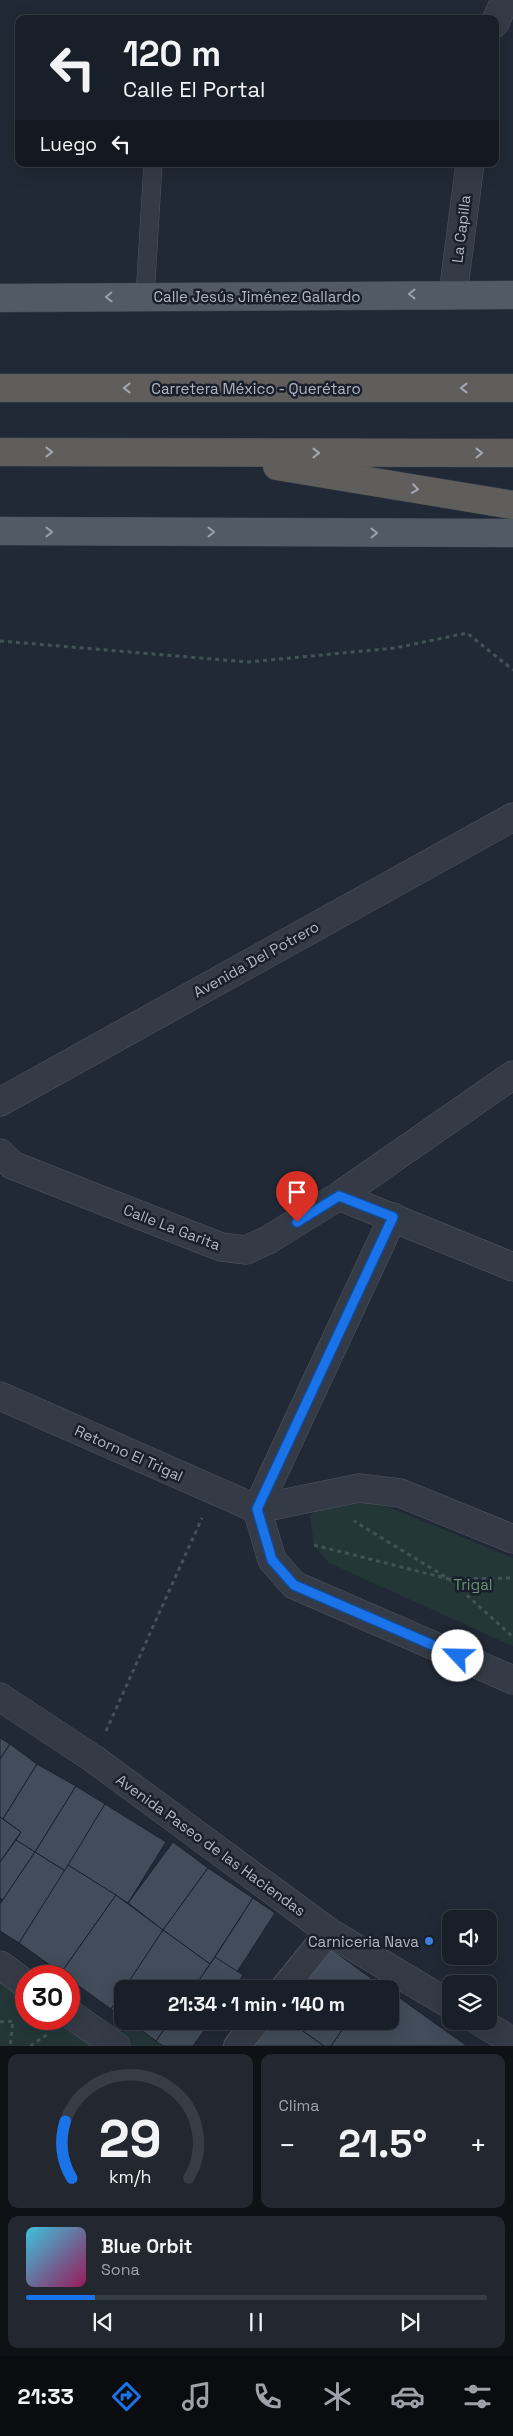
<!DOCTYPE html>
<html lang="es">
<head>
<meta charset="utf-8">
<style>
  :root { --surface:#191f28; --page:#222730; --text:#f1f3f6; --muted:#9fa2a8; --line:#373d45; --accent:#1a73e8 }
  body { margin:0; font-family:"Space Grotesk",sans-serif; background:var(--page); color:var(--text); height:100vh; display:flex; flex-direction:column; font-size:19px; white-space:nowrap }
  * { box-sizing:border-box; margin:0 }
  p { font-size:16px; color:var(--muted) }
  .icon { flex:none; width:28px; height:28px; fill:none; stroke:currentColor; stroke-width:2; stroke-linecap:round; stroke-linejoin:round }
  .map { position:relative; height:2046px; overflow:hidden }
  .sheet { display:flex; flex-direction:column; gap:8px; padding:8px; background:#0e1116; flex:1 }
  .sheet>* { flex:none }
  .top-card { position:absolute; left:15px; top:15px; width:484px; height:152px; border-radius:10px; box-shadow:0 5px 20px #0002,0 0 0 1px var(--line); background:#191f28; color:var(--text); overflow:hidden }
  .tools { position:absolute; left:442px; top:1910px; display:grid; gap:10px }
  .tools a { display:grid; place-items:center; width:55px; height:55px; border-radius:10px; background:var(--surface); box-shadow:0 5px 20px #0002,0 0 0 1px var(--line); font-size:25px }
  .speed { position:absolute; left:15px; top:1965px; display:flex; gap:10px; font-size:25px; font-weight:700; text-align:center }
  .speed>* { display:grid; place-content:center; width:65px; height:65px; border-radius:50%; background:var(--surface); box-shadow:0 5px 20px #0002,0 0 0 1px var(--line); line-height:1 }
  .speed .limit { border:8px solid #d22; background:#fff; color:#111 }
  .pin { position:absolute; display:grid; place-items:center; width:42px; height:42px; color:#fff; margin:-51px -21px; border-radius:50% 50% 50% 0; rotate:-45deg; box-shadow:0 0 5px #0007 }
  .pin .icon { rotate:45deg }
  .me { position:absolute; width:55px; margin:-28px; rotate:294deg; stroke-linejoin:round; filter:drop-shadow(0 0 4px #0008) }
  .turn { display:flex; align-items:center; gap:18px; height:105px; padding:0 25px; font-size:22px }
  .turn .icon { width:65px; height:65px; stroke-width:2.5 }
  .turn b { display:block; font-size:35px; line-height:42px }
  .then { display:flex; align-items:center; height:48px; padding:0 25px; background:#0003; gap:10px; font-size:19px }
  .big { font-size:38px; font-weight:800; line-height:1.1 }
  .sheet .card { flex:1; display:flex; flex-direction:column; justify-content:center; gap:8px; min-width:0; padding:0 18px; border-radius:10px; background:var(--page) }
  .sheet .dial { align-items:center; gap:0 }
  .dial svg { height:130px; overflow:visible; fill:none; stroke:var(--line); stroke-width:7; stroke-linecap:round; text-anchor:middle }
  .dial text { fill:var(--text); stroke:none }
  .song { display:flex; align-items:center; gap:15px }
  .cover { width:60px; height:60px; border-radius:8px; background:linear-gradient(135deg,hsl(190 70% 55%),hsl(330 70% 35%)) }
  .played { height:5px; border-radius:2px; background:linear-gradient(90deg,var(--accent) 15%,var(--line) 15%) }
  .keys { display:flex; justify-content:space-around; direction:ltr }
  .heat { display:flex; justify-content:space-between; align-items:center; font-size:28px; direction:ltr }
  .sheet .tiles { flex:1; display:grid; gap:8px; grid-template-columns:1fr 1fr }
  .card:last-child { grid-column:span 2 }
  .trip { position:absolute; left:114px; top:1980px; width:285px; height:50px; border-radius:10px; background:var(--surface); box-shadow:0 5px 20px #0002,0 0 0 1px var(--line); font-weight:800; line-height:50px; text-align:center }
  .tab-bar { display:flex; height:80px; justify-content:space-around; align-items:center; background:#0a0c10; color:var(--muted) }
  .tab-bar .icon { width:35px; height:35px }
  .tab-bar .active { color:var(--accent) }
  .tab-bar b { font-size:22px; color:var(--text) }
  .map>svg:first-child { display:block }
  .green { fill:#243638 }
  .building { fill:#424c5a; stroke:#1c222d }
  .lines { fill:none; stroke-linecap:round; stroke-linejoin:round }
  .service-casing { stroke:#4f5661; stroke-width:19 }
  .pedestrian-casing { stroke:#4f5661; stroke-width:28 }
  .minor-casing { stroke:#4f5661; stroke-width:29 }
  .tertiary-casing { stroke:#4f5661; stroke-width:29 }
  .primary-casing { stroke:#3e4450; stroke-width:29 }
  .trunk-casing { stroke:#3f4651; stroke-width:29 }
  .path { stroke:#425356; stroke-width:3; stroke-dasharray:4 4; stroke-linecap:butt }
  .service { stroke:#343b46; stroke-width:18 }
  .pedestrian { stroke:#343b46; stroke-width:26 }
  .minor { stroke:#343b46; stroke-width:28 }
  .tertiary { stroke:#343b46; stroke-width:28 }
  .primary { stroke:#525a66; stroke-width:28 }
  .trunk { stroke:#5f5e5c; stroke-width:28 }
  .oneway { stroke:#979fac }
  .oneway2 { stroke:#a2a9b4 }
  .route-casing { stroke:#114b97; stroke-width:12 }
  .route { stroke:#1a73e8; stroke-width:9 }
  .shop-dot { fill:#3f7fe0; stroke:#1a202b; stroke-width:2 }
  .labels { text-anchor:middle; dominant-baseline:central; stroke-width:5; stroke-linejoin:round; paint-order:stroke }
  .street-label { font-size:15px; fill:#aeb6c3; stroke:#1a202b }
  .park-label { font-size:15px; fill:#679273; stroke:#1a202b }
  .poi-label { font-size:15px; fill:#aeb6c3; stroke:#1a202b; text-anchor:end }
</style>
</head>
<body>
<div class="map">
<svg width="513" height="2046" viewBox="0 0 513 2046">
  <rect width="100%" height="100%" fill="#212936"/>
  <!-- green -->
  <g class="green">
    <polygon points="355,1499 379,1503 513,1558 513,1646 329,1563 314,1545 310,1516 327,1504"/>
    <polygon points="0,1971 26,1987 26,2019 69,2019 104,2046 0,2046"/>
    <polygon points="130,2022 164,2046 126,2046 118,2039"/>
  </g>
  <!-- building -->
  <g class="building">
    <polygon points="0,1738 10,1744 0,1759"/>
    <polygon points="10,1744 37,1764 3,1819 0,1817 0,1759"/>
    <polygon points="37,1764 76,1786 35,1852 16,1840 21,1832 3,1819"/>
    <polygon points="76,1786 105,1804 65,1871 35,1852"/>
    <polygon points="105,1804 166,1842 128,1903 68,1865"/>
    <polygon points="0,1817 21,1832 0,1862"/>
    <polygon points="16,1840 35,1852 3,1900 0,1898 0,1862"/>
    <polygon points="173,1842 208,1868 163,1930 128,1903"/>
    <polygon points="35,1852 65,1871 19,1943 0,1931 0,1904"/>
    <polygon points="68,1865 116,1895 61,1973 19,1943"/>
    <polygon points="208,1868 253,1898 210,1964 163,1930"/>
    <polygon points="116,1895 163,1930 111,2009 69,1979 69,1976 61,1973"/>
    <polygon points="253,1898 275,1913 237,1972 215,1957"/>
    <polygon points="163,1930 210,1964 193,1989 124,1989"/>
    <polygon points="320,1941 376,1982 371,1989 286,1989"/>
    <polygon points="215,1957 243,1975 234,1989 193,1989"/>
    <polygon points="122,1991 122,2017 111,2009"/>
    <polygon points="390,1991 467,2046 331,2046 348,2021 390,2021"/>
    <polygon points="129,2021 170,2021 156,2041"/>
    <polygon points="170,2021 211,2021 193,2046 163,2046 156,2041"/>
    <polygon points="264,2021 289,2021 324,2046 248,2046"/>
    <polygon points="289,2021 348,2021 331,2046 324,2046"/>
  </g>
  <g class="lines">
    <!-- service casing -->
    <g class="service-casing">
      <polyline id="service" points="145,297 153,164"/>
    </g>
    <!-- pedestrian casing -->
    <g class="pedestrian-casing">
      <g id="pedestrian">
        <polyline points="283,1989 329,1932"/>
        <polyline points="237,2046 257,2021"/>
      </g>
    </g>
    <!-- minor casing -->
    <g class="minor-casing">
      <g id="minor">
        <polyline points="495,23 505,0"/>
        <polyline points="453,294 470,164"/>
        <polyline points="0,1102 513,817"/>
        <polyline points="0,1153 12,1165 221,1247 246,1250 268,1240 339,1196 513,1075"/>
        <polyline points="339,1196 513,1267"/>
        <polyline points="0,1396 257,1509 393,1217"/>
        <polyline points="513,1539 400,1493 359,1488 257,1509 272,1560 294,1585 513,1680"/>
        <polyline points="0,1965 26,1984"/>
        <polyline points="69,2013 116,2046"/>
      </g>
    </g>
    <!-- tertiary casing -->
    <g class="tertiary-casing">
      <g id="tertiary">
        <polyline points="0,1697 94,1759 329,1932 451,2005"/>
        <polyline points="479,2021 513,2042"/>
      </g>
    </g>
    <!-- primary casing -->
    <g class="primary-casing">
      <g id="primary">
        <polyline points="0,298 513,295"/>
        <polyline points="0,531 513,533"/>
      </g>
    </g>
    <!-- trunk casing -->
    <g class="trunk-casing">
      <g id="trunk">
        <polyline points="0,388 513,388"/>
        <polyline points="0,452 513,453"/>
        <polyline points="277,466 513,505"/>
      </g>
    </g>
    <!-- path -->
    <g class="path">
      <polyline points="0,641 248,662 395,648 467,633 513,670"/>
      <polyline points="314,1545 449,1579 354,1521"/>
      <polyline points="449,1579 513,1637"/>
      <polyline points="450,1579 513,1578"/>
      <polyline points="106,1731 202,1518"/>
      <polyline points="0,2022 13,2021 10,2046"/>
      <polyline points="30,2046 48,2034"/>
    </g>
    <!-- service -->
    <use href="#service" class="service"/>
    <!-- pedestrian -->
    <use href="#pedestrian" class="pedestrian"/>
    <!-- minor -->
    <use href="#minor" class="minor"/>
    <!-- tertiary -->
    <use href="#tertiary" class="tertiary"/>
    <!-- primary -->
    <use href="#primary" class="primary"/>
    <!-- trunk -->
    <use href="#trunk" class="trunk"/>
  </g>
  <!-- one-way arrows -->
  <defs><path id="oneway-chevron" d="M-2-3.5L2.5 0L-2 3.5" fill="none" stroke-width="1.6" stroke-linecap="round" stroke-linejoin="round" transform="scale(1.25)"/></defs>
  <g class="oneway">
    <use href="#oneway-chevron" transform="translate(412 294) rotate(180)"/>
    <use href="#oneway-chevron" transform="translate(109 297) rotate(179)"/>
    <use href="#oneway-chevron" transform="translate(49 532)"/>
    <use href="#oneway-chevron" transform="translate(211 532)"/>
    <use href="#oneway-chevron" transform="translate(374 533)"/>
  </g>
  <g class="oneway2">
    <use href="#oneway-chevron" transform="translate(127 388) rotate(-180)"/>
    <use href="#oneway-chevron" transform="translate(464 388) rotate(180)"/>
    <use href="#oneway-chevron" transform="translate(49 452)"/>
    <use href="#oneway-chevron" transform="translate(316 453)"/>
    <use href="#oneway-chevron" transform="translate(479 453)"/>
    <use href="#oneway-chevron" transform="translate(415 489) rotate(9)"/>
  </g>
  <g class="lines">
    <!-- route casing -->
    <g class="route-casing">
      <polyline id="route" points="297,1222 339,1196 393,1217 257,1509 272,1560 294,1585 458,1656"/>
    </g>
    <!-- route -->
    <use href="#route" class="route"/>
  </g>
  <!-- markers -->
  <circle class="shop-dot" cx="429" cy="1941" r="5"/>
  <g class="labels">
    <!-- street labels -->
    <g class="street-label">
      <text transform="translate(461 229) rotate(-83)">La Capilla</text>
      <text x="257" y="296">Calle Jesús Jiménez Gallardo</text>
      <text x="256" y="388">Carretera México - Querétaro</text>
      <text transform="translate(256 959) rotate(-29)">Avenida Del Potrero</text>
      <text transform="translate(172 1227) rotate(21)">Calle La Garita</text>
      <text transform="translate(129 1453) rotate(24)">Retorno El Trigal</text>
      <text transform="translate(211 1845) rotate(36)">Avenida Paseo de las Haciendas</text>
    </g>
    <!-- park labels -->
    <g class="park-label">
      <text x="473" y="1584">Trigal</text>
    </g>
    <!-- poi labels -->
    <g class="poi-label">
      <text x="419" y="1941">Carniceria Nava</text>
    </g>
  </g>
</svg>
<div class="tools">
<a><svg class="icon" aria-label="sound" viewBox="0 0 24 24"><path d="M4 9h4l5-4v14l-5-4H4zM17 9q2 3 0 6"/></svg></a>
<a><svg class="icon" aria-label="layers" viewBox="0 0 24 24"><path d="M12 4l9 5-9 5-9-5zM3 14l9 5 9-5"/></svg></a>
</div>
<div class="speed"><div class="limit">30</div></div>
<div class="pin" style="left:297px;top:1222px;background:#d93025"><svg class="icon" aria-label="arrive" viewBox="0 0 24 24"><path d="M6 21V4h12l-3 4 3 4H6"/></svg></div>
<svg class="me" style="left:458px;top:1656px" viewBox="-20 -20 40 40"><circle r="19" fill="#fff"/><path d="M0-13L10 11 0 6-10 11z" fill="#1a73e8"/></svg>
<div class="trip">21:34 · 1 min · 140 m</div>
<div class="top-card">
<div class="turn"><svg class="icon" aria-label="left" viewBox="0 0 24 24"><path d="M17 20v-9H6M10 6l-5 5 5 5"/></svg><div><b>120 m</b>Calle El Portal</div></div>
<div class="then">Luego<svg class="icon" aria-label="left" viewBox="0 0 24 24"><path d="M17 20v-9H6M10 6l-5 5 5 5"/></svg></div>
</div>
</div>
<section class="sheet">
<div class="tiles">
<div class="card dial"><svg viewBox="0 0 100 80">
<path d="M14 69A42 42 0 1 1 86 69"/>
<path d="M14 69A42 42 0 0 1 10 34" stroke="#1a73e8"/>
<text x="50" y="56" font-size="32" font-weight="700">29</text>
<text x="50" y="72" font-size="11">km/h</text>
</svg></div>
<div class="card"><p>Clima</p>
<div class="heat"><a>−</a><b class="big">21.5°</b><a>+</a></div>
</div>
<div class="card">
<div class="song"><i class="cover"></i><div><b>Blue Orbit</b><p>Sona</p></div></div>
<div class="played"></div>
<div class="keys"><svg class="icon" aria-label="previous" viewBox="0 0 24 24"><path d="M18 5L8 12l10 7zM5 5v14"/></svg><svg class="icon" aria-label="pause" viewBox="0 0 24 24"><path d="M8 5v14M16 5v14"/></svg><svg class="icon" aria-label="next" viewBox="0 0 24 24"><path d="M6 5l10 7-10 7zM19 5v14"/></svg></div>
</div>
</div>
</section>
<nav class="tab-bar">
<b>21:33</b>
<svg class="icon active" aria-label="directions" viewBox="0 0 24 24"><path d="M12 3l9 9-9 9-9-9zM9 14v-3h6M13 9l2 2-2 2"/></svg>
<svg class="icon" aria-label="music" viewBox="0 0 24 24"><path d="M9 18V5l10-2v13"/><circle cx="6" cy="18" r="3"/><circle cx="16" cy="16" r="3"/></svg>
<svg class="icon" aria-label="phone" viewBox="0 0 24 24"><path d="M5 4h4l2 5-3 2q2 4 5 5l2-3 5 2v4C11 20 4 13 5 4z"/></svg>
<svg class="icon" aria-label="climate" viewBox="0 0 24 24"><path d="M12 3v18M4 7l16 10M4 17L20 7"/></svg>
<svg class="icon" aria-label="car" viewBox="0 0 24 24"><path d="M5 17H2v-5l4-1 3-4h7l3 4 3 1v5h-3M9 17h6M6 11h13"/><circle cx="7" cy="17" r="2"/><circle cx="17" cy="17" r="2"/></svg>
<svg class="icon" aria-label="filters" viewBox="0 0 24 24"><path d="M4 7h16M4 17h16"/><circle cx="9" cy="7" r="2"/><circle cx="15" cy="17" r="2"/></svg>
</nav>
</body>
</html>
